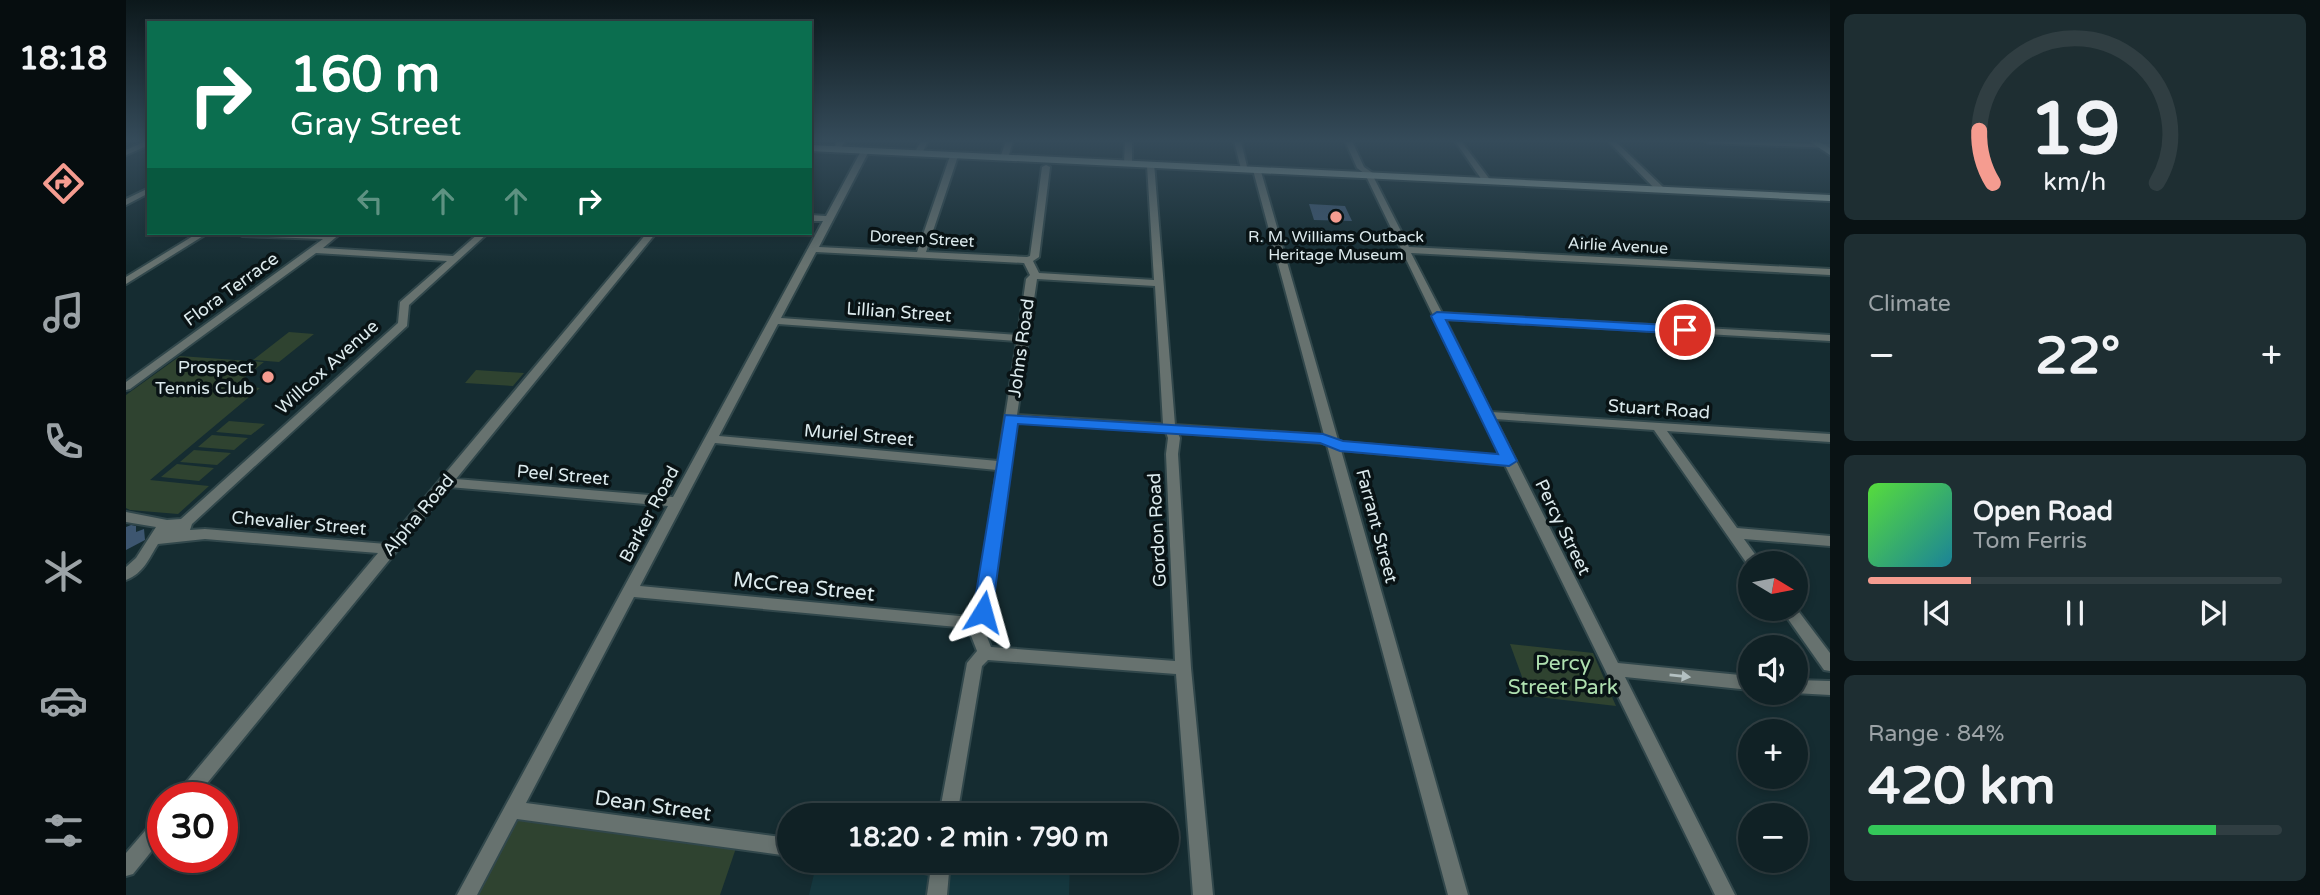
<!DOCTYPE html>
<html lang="en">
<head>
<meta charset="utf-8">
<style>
  :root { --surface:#102125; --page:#1e2e32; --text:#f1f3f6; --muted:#9ca3a7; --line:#303e42; --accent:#f59c90 }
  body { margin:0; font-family:"Varela Round",sans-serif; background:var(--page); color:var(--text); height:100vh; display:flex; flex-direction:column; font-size:26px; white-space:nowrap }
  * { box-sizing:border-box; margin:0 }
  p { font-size:23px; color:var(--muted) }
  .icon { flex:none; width:38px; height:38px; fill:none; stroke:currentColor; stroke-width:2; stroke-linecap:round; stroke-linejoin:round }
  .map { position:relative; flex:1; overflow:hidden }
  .details { display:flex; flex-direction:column; gap:14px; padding:14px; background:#091214; width:490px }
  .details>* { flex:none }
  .hud { position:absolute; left:21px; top:21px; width:665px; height:214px; border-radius:0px; box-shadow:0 4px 10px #0003,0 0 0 2px var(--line); background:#0b6e4f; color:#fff; overflow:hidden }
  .needle { width:46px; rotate:100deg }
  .buttons { position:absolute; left:1612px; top:551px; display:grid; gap:14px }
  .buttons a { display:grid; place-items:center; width:70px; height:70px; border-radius:50%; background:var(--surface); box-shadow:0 4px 10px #0003,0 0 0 2px var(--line); font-size:35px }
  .speed { position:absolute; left:21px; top:782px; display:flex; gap:14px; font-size:35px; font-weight:700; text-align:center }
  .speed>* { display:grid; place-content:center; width:91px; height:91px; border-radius:50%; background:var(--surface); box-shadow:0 4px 10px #0003,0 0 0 2px var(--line); line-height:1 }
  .speed .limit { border:10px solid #d22; background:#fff; color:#111 }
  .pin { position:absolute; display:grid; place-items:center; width:60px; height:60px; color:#fff; margin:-30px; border:4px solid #fff; border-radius:50%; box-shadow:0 2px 7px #0007 }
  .me { position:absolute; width:77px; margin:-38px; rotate:8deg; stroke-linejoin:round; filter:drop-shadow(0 0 5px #0008) }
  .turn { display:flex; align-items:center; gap:24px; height:147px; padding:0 28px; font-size:32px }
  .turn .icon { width:91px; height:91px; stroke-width:2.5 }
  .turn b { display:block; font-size:49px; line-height:60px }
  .lanes { display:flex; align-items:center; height:66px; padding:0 28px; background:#0003; justify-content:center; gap:35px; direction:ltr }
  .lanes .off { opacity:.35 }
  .big { font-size:52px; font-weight:700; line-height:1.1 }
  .details .widget { flex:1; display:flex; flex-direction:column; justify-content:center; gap:10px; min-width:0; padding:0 24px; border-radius:10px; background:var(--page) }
  .details .dial { align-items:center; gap:0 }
  .dial svg { height:182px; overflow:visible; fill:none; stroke:var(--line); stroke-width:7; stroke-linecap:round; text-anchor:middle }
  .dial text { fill:var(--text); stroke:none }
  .song { display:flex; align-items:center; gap:21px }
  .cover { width:84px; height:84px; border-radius:10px; background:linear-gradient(135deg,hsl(110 70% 55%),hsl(190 70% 35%)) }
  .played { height:7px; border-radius:4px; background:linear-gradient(90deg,var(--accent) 25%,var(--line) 25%) }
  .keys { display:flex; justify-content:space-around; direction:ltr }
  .heat { display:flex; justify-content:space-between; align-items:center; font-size:38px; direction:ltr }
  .charge { height:10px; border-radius:5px; background:linear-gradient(90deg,#34c759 84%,var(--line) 0) }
  .trip { position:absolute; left:651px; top:803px; width:402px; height:70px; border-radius:35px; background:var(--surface); box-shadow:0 4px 10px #0003,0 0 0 2px var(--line); font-weight:700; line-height:70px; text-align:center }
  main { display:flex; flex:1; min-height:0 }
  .dock { display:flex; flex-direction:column; width:126px; justify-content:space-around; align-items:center; background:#060d0f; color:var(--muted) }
  .dock .icon { width:49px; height:49px }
  .dock .active { color:var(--accent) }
  .dock b { font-size:32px; color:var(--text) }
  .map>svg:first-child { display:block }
  .built { fill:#15373e }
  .green { fill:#2f4330 }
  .building { fill:#3d5670 }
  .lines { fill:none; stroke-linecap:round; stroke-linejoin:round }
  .minor-casing { stroke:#31474b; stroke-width:4 }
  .secondary-casing { stroke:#31474b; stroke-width:4 }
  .minor { fill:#67726f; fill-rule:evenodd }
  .secondary { fill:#8a9c97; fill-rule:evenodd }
  .oneway { fill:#b3c0c1 }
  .route { fill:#1a73e8; stroke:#114b97; stroke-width:2 }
  .poi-dot { fill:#f59c90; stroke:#091315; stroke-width:2.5 }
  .labels { text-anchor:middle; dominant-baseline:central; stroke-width:7; stroke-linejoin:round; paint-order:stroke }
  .far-poi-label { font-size:16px; fill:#dceaed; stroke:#091315 }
  .far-street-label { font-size:16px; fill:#dceaed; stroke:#091315 }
  .street-label { font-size:18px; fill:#dceaed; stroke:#091315 }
  .poi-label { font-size:18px; fill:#dceaed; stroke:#091315; text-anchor:end }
  .near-street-label { font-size:21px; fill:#dceaed; stroke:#091315 }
  .near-park-label { font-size:21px; fill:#afe0b0; stroke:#091315 }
</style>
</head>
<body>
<main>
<nav class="dock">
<b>18:18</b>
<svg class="icon active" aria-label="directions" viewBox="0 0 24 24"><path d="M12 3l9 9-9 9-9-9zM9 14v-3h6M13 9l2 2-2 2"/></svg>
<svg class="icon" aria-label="music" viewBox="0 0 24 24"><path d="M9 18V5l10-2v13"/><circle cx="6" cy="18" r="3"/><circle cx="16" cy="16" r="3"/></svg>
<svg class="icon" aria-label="phone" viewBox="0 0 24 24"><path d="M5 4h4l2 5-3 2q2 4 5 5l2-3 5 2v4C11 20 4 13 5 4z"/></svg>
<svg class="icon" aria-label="climate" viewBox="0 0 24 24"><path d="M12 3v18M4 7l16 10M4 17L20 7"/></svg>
<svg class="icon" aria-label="car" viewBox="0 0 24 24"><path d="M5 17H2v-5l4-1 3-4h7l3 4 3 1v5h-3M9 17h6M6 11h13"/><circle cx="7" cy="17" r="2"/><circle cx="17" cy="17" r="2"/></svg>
<svg class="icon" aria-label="filters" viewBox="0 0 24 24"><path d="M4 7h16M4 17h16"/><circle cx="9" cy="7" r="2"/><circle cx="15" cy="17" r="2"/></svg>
</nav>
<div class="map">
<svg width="1704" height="895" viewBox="0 0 1704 895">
  <rect width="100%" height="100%" fill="#152c31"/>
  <!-- built -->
  <polygon class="built" points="691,861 944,861 943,895 683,895"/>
  <!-- green -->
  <g class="green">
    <polygon points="163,332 188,334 153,362 127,360"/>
    <polygon points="54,356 138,362 109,385 134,388 24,480 83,486 52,514 4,510 0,508 0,395"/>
    <polygon points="350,370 398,373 387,386 339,383"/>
    <polygon points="103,421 139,424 125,435 90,432"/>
    <polygon points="86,435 122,438 108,450 72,447"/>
    <polygon points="68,450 105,453 91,465 54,462"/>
    <polygon points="51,464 88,468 73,481 35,477"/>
    <polygon points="1384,644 1467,653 1490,706 1403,696"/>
    <polygon points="386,816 610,848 594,895 345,895"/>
  </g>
  <!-- building -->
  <g class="building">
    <polygon points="1183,204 1219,206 1226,221 1188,220"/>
    <polygon points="5,525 10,526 10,532 18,529 19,540 0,550 0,527"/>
  </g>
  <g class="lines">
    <!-- minor casing -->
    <g class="minor-casing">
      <g id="minor">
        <polygon points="20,141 23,141 23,145 0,155 0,150"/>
        <polygon points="712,141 719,141 713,152 707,152 706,150"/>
        <polygon points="795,141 802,141 795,156 789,156 788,154"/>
        <polygon points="880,141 887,141 882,158 878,160 874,158"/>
        <polygon points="999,141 1006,141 1006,164 1002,166 998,164"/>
        <polygon points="1108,141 1115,141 1122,171 1115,169"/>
        <path d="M 1219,141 L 1226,141 L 1238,167 L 1251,176 L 1248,178 L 1283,247 L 1704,269 L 1704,275 L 1285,253 L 1316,313 L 1704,335 L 1704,341 L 1319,319 L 1365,412 L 1704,434 L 1704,442 L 1541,431 L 1611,528 L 1704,536 L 1704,546 L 1618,539 L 1636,564 L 1624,564 L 1624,568 L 1528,430 L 1369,419 L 1492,663 L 1624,676 L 1624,690 L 1499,677 L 1609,895 L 1589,895 L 1379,465 L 1215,450 L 1342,895 L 1322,895 L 1201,445 L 1197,443 L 1052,433 L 1054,438 L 1052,454 L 1065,668 L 1087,895 L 1067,895 L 1050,674 L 862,660 L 856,666 L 831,816 L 813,816 L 841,663 L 851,651 L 842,628 L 508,597 L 400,803 L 663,838 L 663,856 L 391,819 L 351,895 L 331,895 L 542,506 L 323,487 L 69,798 L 49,798 L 52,792 L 252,553 L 79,539 L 32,544 C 23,558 18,573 0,580 L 0,567 L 10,558 L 30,527 L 0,522 L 0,512 L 41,520 L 55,519 L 272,323 L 274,302 L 321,261 L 190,253 L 4,389 L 0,390 L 0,382 L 197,239 L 116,236 L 112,233 L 203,234 L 215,233 L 197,248 L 327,256 L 353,233 L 362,233 L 283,305 L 281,326 L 66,524 L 64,530 L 79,529 L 260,544 L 521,233 L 530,233 L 330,479 L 547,497 L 697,221 L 684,221 L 684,215 L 700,216 L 735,151 L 739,149 L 743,151 L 693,247 L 791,252 L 824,156 L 828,154 L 832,156 L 800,252 L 901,257 L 904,256 L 916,167 L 920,165 L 924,167 L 913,257 L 907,261 L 913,273 L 1028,280 L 1021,165 L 1028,163 L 1049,425 L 1198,435 L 1127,170 L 1134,168 L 1212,440 L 1216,442 L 1375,456 L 1239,174 L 1231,168 ZM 690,252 L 898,263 L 904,275 L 900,279 L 892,335 L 655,318 ZM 911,279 L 1029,286 L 1037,424 L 891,415 ZM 652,324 L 891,341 L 872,461 L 593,436 ZM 890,422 L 1040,432 L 1042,438 L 1040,454 L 1049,661 L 865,647 L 856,624 L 864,612 ZM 589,443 L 871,470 L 850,610 L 844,617 L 514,586 Z"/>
        <polygon points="1329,141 1335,141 1365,181 1364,183 1358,183"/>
        <polygon points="1482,141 1489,141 1538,188 1538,192 1532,192"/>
        <polygon points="1579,141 1704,144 1704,148 1583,143"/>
        <polygon points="23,188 23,193 0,205 0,199"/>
        <polygon points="72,233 82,233 0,284 0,277"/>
        <polygon points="1670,608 1704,653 1704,671 1698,670 1655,609"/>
        <polygon points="1670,680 1704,681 1704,695 1668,693 1670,693"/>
        <polygon points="37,814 37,837 7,874 0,876 0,853 31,817"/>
        <polygon points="767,861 824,861 821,895 801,895 804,874 769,868"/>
      </g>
    </g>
    <!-- secondary casing -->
    <g class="secondary-casing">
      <g id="secondary">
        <polygon points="1683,141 1692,141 1704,148 1704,155"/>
        <polygon points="684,145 1704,195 1704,201 684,151"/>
      </g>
    </g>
    <!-- minor -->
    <use href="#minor" class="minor"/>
    <!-- secondary -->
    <use href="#secondary" class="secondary"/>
  </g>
  <!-- one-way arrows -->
  <defs><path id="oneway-solid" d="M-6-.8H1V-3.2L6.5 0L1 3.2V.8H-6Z" transform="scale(1.75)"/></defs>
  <use class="oneway" href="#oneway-solid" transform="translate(1554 676) rotate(6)"/>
  <!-- sky -->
  <linearGradient id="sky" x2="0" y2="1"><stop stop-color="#0c181b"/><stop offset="0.53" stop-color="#354b5a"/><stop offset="1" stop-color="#354b5a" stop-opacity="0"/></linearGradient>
  <rect width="1704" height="266" fill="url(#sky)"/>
  <!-- route -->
  <polygon class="route" points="1311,312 1559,326 1566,330 1559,334 1320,320 1391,461 1383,466 1214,451 1194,443 892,424 866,612 863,618 850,618 847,612 879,415 1197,434 1217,441 1372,454 1305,316"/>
  <!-- markers -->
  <g class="poi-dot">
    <circle cx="1210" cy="217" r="7"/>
    <circle cx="142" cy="377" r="7"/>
  </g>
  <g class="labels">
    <!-- far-poi labels -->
    <g class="far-poi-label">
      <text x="1210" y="237">R. M. Williams Outback<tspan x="1210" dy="18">Heritage Museum</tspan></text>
    </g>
    <!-- far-street labels -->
    <g class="far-street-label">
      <text transform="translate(796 239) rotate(3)">Doreen Street</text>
      <text transform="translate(1492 246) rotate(3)">Airlie Avenue</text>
    </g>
    <!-- street labels -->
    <g class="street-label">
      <text transform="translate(105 289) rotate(-36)">Flora Terrace</text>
      <text transform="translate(773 312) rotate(4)">Lillian Street</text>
      <text transform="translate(895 348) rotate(-82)">Johns Road</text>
      <text transform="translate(201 367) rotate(-42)">Willcox Avenue</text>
      <text transform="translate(1533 409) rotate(4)">Stuart Road</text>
      <text transform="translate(733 435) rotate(5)">Muriel Street</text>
      <text transform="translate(437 475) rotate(5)">Peel Street</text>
      <text transform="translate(523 514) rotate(-62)">Barker Road</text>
      <text transform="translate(292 515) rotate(-50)">Alpha Road</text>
      <text transform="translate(173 523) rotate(5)">Chevalier Street</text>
      <text transform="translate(1251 526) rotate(75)">Farrant Street</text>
      <text transform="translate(1437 527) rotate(64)">Percy Street</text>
      <text transform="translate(1031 530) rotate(-93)">Gordon Road</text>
    </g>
    <!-- poi labels -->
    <g class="poi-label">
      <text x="128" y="367">Prospect<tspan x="128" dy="21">Tennis Club</tspan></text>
    </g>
    <!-- near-street labels -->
    <g class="near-street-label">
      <text transform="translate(678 587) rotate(6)">McCrea Street</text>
      <text transform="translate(527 806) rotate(8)">Dean Street</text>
    </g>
    <!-- near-park labels -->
    <g class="near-park-label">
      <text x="1437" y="663">Percy<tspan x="1437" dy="24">Street Park</tspan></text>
    </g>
  </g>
</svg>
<div class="buttons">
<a><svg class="needle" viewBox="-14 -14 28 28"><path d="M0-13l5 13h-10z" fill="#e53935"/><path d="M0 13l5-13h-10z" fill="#9ca3a7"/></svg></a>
<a><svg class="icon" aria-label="sound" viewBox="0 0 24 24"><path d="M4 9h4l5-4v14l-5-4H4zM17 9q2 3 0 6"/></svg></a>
<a>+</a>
<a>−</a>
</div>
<div class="speed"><div class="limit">30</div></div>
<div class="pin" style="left:1559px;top:330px;background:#d93025"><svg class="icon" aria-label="arrive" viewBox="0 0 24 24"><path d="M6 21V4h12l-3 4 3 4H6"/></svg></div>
<svg class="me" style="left:857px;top:612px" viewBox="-20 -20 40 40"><path d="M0-17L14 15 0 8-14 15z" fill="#1a73e8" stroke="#fff" stroke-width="4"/></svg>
<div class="trip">18:20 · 2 min · 790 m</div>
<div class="hud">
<div class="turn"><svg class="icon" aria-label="right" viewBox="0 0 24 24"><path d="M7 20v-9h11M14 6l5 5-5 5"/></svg><div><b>160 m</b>Gray Street</div></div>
<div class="lanes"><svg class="icon off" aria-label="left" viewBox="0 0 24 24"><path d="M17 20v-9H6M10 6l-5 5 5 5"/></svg><svg class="icon off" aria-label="ahead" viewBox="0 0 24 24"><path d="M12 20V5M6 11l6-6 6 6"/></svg><svg class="icon off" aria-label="ahead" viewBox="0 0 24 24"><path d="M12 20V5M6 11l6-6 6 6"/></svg><svg class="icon" aria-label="right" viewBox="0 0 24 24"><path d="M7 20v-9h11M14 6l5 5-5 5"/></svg></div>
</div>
</div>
<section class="details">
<div class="widget dial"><svg viewBox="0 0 100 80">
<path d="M14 69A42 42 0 1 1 86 69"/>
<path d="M14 69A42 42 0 0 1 8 46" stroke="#f59c90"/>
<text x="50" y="56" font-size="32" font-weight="700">19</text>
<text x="50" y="72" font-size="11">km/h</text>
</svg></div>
<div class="widget"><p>Climate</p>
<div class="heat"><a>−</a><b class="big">22°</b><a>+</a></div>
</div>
<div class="widget">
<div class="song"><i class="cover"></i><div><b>Open Road</b><p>Tom Ferris</p></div></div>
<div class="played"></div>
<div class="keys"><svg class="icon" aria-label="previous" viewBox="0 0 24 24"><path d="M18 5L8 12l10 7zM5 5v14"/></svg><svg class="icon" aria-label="pause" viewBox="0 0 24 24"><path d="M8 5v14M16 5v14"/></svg><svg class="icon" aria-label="next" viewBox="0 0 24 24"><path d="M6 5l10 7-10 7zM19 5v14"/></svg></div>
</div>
<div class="widget"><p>Range · 84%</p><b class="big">420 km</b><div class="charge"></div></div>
</section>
</main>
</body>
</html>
